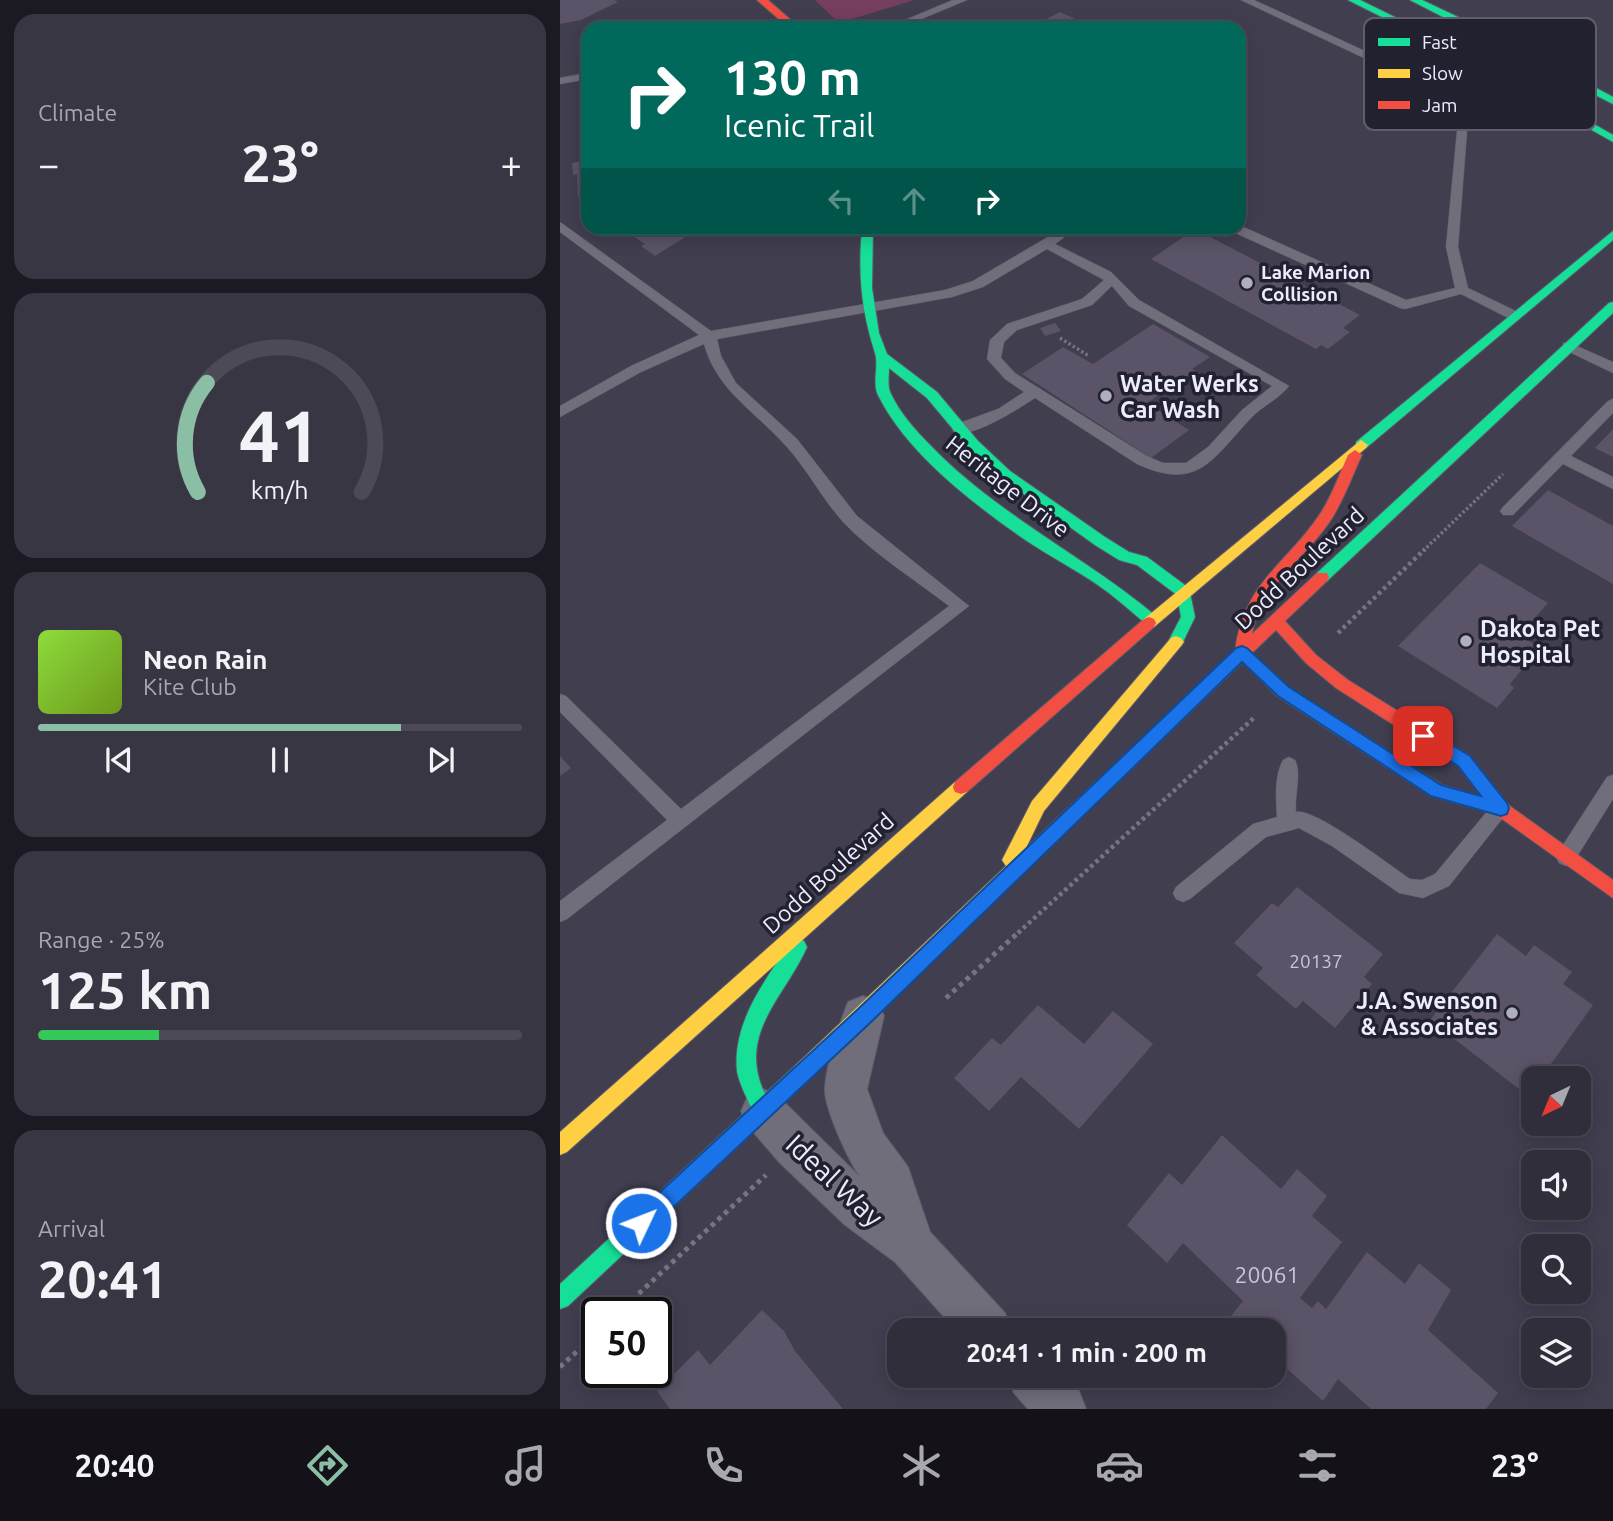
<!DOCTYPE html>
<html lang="en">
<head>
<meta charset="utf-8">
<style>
  :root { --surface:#312e3c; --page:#393643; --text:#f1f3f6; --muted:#a8a8af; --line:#4c4a56; --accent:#8abfa5 }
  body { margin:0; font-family:Ubuntu,sans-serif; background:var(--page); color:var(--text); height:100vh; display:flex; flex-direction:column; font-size:26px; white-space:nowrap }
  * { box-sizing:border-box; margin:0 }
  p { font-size:23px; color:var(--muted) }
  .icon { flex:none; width:38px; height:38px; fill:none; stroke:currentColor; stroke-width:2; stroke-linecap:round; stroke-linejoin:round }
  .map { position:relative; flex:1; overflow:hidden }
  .side { display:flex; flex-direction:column; gap:14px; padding:14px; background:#1b1921; width:560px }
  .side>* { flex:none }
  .hud { position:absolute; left:21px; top:21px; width:665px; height:214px; border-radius:21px; box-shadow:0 4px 18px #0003,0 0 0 2px var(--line); background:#00695c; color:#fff; overflow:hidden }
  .needle { width:46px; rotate:223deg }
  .controls { position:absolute; left:961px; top:1066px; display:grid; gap:14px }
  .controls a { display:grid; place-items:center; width:70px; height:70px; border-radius:14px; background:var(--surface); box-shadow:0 4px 18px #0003,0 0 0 2px var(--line); font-size:35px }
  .speed { position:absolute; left:21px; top:1297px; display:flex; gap:14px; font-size:35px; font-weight:700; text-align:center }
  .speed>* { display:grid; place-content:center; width:91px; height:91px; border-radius:50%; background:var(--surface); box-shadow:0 4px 18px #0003,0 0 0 2px var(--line); line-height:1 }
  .speed .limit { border:4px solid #111; border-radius:10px; background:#fff; color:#111 }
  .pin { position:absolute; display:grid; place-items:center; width:60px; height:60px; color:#fff; margin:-30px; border-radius:14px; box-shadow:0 4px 10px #0006 }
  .me { position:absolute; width:77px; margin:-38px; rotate:47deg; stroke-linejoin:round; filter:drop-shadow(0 0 5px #0008) }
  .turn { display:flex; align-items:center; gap:24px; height:147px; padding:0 28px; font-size:32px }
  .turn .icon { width:91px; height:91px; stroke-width:2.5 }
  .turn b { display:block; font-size:49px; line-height:60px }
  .lanes { display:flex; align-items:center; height:66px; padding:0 28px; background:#0003; justify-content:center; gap:35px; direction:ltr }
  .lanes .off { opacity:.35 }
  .big { font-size:52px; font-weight:700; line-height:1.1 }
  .side .widget { flex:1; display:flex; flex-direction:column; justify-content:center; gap:10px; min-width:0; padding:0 24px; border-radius:21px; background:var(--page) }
  .side .dial { align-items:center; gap:0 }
  .dial svg { height:182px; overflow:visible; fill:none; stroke:var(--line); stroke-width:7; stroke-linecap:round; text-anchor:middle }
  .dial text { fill:var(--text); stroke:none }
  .song { display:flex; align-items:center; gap:21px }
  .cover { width:84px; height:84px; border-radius:10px; background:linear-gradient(135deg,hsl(90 70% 55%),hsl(80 70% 35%)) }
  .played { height:7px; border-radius:4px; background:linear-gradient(90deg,var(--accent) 75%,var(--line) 75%) }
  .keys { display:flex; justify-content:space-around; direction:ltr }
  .heat { display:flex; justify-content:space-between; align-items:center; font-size:38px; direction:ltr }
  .charge { height:10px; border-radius:5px; background:linear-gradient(90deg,#34c759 25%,var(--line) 0) }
  .trip { position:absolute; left:327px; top:1318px; width:399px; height:70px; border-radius:21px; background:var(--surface); box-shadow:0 4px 18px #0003,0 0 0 2px var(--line); font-weight:700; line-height:70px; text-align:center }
  .dock { display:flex; height:112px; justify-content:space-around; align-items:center; background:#141218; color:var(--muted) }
  .dock .icon { width:49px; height:49px }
  .dock .selected { color:var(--accent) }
  .dock b { font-size:32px; color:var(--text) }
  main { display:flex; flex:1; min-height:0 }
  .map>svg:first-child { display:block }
  .green { fill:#763e5e }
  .building { fill:#5b5367 }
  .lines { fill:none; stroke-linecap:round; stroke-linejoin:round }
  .lane-casing { stroke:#5c5b6a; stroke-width:1 }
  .street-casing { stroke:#5c5b6a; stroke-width:2 }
  .fast-casing { stroke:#5c5b6a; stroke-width:2 }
  .slow-casing { stroke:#5c5b6a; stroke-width:2 }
  .jam-casing { stroke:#5c5b6a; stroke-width:2 }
  .path-far2 { stroke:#767480; stroke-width:3.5; stroke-dasharray:2.5 2.5; stroke-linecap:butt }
  .path-far1 { stroke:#767480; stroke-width:4.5; stroke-dasharray:3.5 3.5; stroke-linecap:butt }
  .path { stroke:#767480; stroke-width:5; stroke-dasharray:4.5 4.5; stroke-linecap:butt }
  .lane { fill:#706e7b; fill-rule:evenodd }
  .street { fill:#706e7b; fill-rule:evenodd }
  .fast { fill:#16e098; fill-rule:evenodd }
  .slow { fill:#ffcf43; fill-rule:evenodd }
  .jam { fill:#f24e42; fill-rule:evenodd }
  .route { fill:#1a73e8; stroke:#114b97; stroke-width:2 }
  .poi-dot { fill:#b0aec2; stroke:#222130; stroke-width:2.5 }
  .labels { text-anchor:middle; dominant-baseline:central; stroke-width:7; stroke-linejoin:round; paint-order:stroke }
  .far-poi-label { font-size:19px; font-weight:bold; fill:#ecebff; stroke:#222130; text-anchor:start }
  .number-label { font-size:19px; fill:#c8c5d9 }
  .poi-label { font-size:23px; font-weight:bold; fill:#ecebff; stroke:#222130; text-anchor:start }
  .street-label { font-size:23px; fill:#ecebff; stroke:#222130 }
  .near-number-label { font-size:23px; fill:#c8c5d9 }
  .near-street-label { font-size:28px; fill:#ecebff; stroke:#222130 }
  .key { fill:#222130; stroke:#5f5e6e; stroke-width:2 }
  .key-label { font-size:19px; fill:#ecebff }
</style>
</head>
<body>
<main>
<section class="side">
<div class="widget"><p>Climate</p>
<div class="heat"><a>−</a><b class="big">23°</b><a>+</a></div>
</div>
<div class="widget dial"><svg viewBox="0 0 100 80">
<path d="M14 69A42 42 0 1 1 86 69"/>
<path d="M14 69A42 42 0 0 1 18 21" stroke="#8abfa5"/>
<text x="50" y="56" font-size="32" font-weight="700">41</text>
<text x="50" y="72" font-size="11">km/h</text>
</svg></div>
<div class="widget">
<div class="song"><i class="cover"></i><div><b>Neon Rain</b><p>Kite Club</p></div></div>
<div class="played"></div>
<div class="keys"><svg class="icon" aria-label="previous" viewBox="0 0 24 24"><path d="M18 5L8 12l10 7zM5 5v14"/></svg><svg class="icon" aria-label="pause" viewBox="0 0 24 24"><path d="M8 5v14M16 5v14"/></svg><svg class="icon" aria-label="next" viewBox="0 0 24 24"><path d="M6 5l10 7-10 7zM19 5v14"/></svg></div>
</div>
<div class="widget"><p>Range · 25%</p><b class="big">125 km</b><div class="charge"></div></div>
<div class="widget"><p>Arrival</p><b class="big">20:41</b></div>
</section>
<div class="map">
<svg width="1053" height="1409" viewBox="0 0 1053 1409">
  <rect width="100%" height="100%" fill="#413e50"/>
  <!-- green -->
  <polygon class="green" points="255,0 354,0 279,23"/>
  <!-- building -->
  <g class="building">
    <polygon points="0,0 54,0 58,2 21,20 0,24"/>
    <polygon points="500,12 535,28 468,28"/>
    <polygon points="28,160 28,196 18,197 17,174 13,175 12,163"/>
    <polygon points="61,228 149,228 132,236 130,234 95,256 81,246 85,244"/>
    <polygon points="635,229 800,315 783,328 790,332 768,349 761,345 756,349 591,259"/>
    <polygon points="495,323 501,331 485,336 480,328"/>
    <polygon points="593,324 650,357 632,369 636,371 587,403 629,430 591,458 462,374 503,347 533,364"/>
    <polygon points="1053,429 1053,457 1035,448"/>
    <polygon points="988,490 1053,526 1053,584 952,526"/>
    <polygon points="920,563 988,603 960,635 980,648 950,684 954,688 937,708 838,646"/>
    <polygon points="0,756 11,768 0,776"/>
    <polygon points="737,887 823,954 804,977 812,984 775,1028 743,1001 736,1009 696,975 703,968 674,943 712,903 718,907"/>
    <polygon points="937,934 966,956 974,945 1012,972 1003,984 1033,1005 981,1078 973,1078 973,1089 968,1096 870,1020"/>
    <polygon points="478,1005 524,1044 553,1011 593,1044 519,1129 461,1077 429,1111 394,1078 432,1038 441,1045"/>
    <polygon points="662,1135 721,1189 737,1169 767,1196 752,1216 782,1242 740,1298 752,1308 758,1301 766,1309 807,1252 845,1284 859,1263 891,1290 868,1330 938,1393 926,1409 811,1409 778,1379 763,1401 714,1357 714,1330 674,1330 666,1322 683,1301 623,1243 607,1263 567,1225 609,1173 622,1185"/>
    <polygon points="202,1310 224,1331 235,1351 283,1409 110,1409 97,1391 138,1350 150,1365"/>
  </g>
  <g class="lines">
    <!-- lane casing -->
    <g class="lane-casing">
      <g id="lane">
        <polygon points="393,0 407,0 340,28 326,28"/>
        <polygon points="681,0 694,0 831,63 908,118 898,247 908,288 960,313 960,319 950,319 901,294 845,309 840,308 671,231 669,228 679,225 846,300 895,288 886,247 898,121 823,67"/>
        <polygon points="28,73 28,79 0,84 0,78"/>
        <path d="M 0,222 L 151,331 L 385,290 L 413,281 L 503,228 L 517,228 L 495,244 L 551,272 L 579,300 L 729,386 C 719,399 702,406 691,418 C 652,459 639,492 577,464 L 475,398 C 458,409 413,438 394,433 L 392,429 L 394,425 L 438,409 L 464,392 L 445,379 L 427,359 L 430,340 L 447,324 L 522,299 L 544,280 L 487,249 L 423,287 L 392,297 L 157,339 L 161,356 L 176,383 L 237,439 L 297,516 L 409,606 L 7,919 L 0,922 L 0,901 L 107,820 L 0,712 L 0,694 L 6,696 L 121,809 L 389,606 C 354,579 315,555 284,523 C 262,499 248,470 226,446 C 195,411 157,391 144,344 L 81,372 L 0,417 L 0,406 L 71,366 L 139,335 L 0,232 ZM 552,286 L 569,306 L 712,386 L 682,410 L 648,447 L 626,463 L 603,463 L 587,456 L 455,373 L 441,358 L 444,342 L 457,330 L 532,305 Z"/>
        <polygon points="1008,342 1053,362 1053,373 1003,349 1003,343"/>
        <polygon points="1053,399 1053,413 1011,456 1053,477 1053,489 1003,464 953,515 943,515 940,511 943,507 1048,401"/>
        <path d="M 729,757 L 735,760 C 742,773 734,797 736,812 C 754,807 831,866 850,879 L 862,880 L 875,874 L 934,803 L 941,801 L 948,803 L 950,809 L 889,886 L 863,898 L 839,893 L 772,846 L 739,828 L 706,837 L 630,899 L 623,902 L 616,899 L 613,893 L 616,887 L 693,824 L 717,817 C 716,799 714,776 723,760 Z"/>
        <polygon points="1053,775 1053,799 1013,863 1006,866 999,863 996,857 999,851 1047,777"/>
      </g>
    </g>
    <!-- street casing -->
    <g class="street-casing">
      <g id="street">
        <path d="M 303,996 L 318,1002 L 324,1016 L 307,1089 L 323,1133 L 348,1167 L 370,1232 L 445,1313 L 452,1330 L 396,1330 L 335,1262 L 285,1225 L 220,1163 L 188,1126 L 181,1111 L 188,1096 L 203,1089 L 218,1096 L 301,1178 C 289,1162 263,1106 265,1087 C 267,1062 279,1025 288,1002 Z"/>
        <polygon points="447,1376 504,1376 519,1391 526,1409 468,1409 454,1393"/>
      </g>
    </g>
    <!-- fast casing -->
    <g class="fast-casing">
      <g id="fast">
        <polygon points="788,0 800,0 914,56 1053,135 1053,142 908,60"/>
        <polygon points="850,0 862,0 938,36 1053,97 1053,104"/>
        <path d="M 302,228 L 313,228 L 312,288 L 319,333 L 327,354 L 377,392 L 418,441 L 450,471 L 545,537 L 569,552 L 587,557 L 629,588 L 635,617 L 621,646 L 611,646 L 608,642 L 621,617 L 617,595 L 577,565 L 559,560 L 535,545 L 440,477 L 408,447 L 367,398 L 329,368 C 329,376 327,387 331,394 C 340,413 355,430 370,445 C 436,514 523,555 596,616 L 598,620 L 596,624 L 586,624 C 574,614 562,603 549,593 C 523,573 492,558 464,539 C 412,503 346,452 318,395 C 312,383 319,366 315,353 C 301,309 298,274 302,228 Z"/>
        <polygon points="1053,231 1053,240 806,448 796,448 796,442"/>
        <polygon points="1053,302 1053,313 767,581 757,581 755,577 757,573 1049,303"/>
        <polygon points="682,646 687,648 729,688 882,785 947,804 949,809 947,814 941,816 871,796 717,696 677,656 674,652 677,648"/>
        <path d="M 238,939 L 244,941 L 247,947 C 225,997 176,1034 205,1094 L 236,1065 L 243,1062 L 250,1065 L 253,1072 L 250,1079 L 8,1306 L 0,1309 L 0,1284 L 191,1107 C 186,1096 179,1083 177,1071 C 172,1023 206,978 232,941 Z"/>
      </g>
    </g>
    <!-- slow casing -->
    <g class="slow-casing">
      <g id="slow">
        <polygon points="801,440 808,445 806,448 594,627 584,627 582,623 584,619"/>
        <polygon points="616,636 621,638 624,642 621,646 484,811 466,848 489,826 495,824 501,826 503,831 501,836 250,1079 243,1082 236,1079 233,1072 236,1065 446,866 442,860 472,801 611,638"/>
        <polygon points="401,780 407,782 409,787 407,792 7,1152 0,1155 0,1132 395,782"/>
      </g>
    </g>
    <!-- jam casing -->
    <g class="jam-casing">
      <g id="jam">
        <polygon points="197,0 208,0 240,28 229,28"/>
        <path d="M 795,450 L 802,455 C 791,478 783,503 768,524 C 743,560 699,588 692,634 L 757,573 L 767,573 L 769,577 L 767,581 L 725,621 L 756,655 L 788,680 L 910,756 L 947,804 L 1053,880 L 1053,898 L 935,814 L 898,766 L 776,688 L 746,663 L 716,630 L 501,836 L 495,838 L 489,836 L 487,831 L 489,826 L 675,651 C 684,582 725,566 760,514 C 772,496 779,475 788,455 Z"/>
        <polygon points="589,617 594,619 596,623 594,627 407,792 401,794 395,792 393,787 395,782 584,619"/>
      </g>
    </g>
    <!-- path-far2 -->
    <g class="path-far2">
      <polyline points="500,338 529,356"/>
      <polyline points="863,551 943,474"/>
    </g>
    <!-- path-far1 -->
    <g class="path-far1">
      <polyline points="778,633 865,549"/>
      <polyline points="458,933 696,716"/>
    </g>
    <!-- path -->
    <g class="path">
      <polyline points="386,998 460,931"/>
      <polyline points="59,1312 206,1175"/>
      <polyline points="0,1367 37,1333"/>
    </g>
    <!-- lane -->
    <use href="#lane" class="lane"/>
    <!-- street -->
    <use href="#street" class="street"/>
    <!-- fast -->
    <use href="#fast" class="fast"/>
    <!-- slow -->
    <use href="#slow" class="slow"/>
    <!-- jam -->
    <use href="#jam" class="jam"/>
  </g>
  <!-- route -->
  <polygon class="route" points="682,646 687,648 729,687 881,785 921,796 898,766 858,740 855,736 858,731 869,731 910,756 947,803 949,808 947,814 941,816 871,796 718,696 682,662 310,1023 89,1230 81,1233 74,1230 71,1223 74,1216 297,1010 676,648"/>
  <!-- markers -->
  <g class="poi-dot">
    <circle cx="687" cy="283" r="7"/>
    <circle cx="546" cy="396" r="7"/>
    <circle cx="906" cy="641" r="7"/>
    <circle cx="952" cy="1013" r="7"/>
  </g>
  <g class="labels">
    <!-- far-poi labels -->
    <g class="far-poi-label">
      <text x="701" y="272">Lake Marion<tspan x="701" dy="22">Collision</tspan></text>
    </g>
    <!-- number labels -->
    <g class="number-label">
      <text x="756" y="961">20137</text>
    </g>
    <!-- poi labels -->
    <g class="poi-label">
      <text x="560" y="383">Water Werks<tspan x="560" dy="26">Car Wash</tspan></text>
      <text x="920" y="628">Dakota Pet<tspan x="920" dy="26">Hospital</tspan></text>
      <text x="938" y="1000" text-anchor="end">J.A. Swenson<tspan x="938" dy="26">&amp; Associates</tspan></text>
    </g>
    <!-- street labels -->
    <g class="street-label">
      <text transform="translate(448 486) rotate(38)">Heritage Drive</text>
      <text transform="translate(739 568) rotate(-43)">Dodd Boulevard</text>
      <text transform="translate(268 873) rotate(-42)">Dodd Boulevard</text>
    </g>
    <!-- near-number labels -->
    <g class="near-number-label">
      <text x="707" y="1274">20061</text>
    </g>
    <!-- near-street labels -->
    <g class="near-street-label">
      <text transform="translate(275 1180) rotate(43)">Ideal Way</text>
    </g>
  </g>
  <!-- legend -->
  <rect x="804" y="18" width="232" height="112" rx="10" class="key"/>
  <rect x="818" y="38" width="32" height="8" fill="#16e098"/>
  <rect x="818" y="69" width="32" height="9" fill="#ffcf43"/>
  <rect x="818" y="101" width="32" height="8" fill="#f24e42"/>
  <g class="key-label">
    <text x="862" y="49">Fast</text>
    <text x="862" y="80">Slow</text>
    <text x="862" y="112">Jam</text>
  </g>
</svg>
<div class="controls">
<a><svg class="needle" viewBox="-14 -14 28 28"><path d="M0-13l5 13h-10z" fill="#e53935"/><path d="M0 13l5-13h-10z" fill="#a8a8af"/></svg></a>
<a><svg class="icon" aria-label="sound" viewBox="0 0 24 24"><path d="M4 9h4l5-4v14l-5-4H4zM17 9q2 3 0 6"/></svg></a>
<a><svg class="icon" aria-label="search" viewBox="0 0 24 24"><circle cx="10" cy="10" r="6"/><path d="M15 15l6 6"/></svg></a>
<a><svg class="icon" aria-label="layers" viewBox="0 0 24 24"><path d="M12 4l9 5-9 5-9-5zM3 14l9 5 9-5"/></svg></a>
</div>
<div class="speed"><div class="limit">50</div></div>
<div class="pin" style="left:863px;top:736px;background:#d93025"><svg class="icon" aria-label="arrive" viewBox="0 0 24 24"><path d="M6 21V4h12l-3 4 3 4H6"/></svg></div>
<svg class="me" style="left:81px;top:1223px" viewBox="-20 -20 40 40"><circle r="17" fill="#1a73e8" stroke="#fff" stroke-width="3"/><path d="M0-11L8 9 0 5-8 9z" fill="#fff"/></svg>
<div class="trip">20:41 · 1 min · 200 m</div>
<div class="hud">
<div class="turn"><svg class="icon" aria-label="right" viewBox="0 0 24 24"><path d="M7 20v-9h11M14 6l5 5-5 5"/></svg><div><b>130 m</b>Icenic Trail</div></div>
<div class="lanes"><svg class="icon off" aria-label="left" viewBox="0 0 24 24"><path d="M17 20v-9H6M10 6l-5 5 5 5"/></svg><svg class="icon off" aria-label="ahead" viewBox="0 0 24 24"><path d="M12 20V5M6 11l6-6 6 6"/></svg><svg class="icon" aria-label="right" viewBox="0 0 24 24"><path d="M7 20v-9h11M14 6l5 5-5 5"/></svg></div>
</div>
</div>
</main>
<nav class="dock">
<b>20:40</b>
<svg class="icon selected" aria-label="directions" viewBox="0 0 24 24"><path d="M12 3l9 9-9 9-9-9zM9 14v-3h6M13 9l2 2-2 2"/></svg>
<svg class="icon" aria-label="music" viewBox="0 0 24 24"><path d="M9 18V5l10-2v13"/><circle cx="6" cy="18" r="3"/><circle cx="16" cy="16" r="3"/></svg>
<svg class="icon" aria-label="phone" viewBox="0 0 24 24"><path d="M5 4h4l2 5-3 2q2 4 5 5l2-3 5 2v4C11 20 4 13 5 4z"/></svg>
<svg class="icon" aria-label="climate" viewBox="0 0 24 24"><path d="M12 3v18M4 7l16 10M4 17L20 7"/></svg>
<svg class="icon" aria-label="car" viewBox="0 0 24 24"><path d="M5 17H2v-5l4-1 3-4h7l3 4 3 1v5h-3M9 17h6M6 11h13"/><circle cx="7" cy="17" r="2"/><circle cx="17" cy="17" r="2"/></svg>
<svg class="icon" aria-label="filters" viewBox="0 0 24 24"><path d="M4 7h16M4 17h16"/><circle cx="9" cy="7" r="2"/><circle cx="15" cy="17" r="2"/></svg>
<b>23°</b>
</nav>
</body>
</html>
